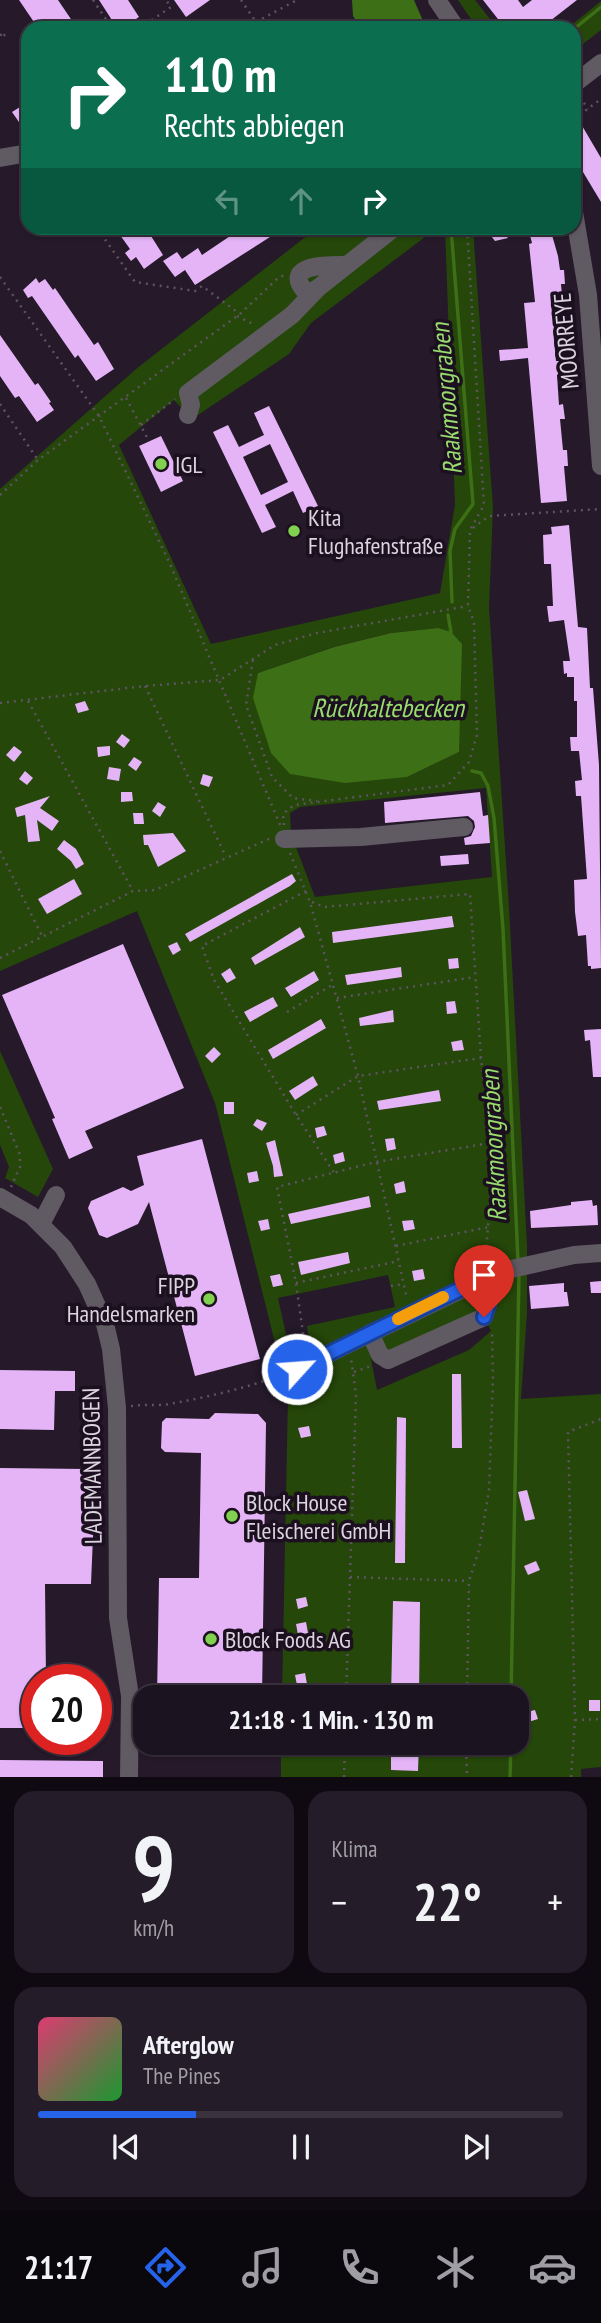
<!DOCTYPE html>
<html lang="de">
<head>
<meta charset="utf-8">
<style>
  :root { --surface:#1c1320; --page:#251c29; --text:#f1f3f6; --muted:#a09ea5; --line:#3a323e; --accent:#2563eb }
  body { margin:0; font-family:"PT Sans Narrow",sans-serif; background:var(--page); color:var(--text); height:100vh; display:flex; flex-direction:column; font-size:26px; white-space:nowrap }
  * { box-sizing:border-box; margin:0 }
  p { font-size:23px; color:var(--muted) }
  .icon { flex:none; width:38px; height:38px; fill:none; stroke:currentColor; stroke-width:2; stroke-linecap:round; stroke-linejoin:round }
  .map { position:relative; height:1777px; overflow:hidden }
  .drawer { display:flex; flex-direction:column; gap:14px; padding:14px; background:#0f0a12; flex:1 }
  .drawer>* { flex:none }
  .guide { position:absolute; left:21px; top:21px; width:560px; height:214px; border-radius:21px; box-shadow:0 2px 5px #0004,0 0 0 2px var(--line); background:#0b6e4f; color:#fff; overflow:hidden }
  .speed { position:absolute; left:21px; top:1664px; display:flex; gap:14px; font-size:35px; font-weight:700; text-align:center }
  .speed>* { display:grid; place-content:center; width:91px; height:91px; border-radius:50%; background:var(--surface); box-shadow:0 2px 5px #0004,0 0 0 2px var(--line); line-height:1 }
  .speed .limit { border:10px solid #d22; background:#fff; color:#111 }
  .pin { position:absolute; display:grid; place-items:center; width:60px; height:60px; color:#fff; margin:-72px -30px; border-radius:50% 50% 50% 0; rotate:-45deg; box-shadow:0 0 7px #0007 }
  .pin .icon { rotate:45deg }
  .me { position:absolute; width:77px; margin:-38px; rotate:64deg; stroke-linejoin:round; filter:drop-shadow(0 0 5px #0008) }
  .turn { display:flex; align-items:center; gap:24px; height:147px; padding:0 28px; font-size:32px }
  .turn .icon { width:91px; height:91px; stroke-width:2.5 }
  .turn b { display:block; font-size:49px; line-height:60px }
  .lanes { display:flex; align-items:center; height:66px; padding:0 28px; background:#0003; justify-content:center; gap:35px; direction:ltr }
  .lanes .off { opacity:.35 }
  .big { font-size:52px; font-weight:600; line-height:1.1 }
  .drawer .tile { flex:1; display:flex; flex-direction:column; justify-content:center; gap:10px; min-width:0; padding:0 24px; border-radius:21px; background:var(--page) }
  .drawer .dial { align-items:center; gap:0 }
  .dial b { font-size:91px; line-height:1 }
  .song { display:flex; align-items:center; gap:21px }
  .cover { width:84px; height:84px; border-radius:10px; background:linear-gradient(135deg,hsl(340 70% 55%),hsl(130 70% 35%)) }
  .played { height:7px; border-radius:4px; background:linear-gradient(90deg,var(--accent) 30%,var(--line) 30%) }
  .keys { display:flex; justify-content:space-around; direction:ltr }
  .heat { display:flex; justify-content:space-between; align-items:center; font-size:38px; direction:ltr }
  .drawer .tiles { flex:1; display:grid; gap:14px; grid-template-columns:1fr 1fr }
  .tile:last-child { grid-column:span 2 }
  .trip { position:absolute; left:133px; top:1685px; width:396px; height:70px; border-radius:21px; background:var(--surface); box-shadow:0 2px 5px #0004,0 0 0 2px var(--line); font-weight:600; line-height:70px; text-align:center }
  .menu { display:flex; height:112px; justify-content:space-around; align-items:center; background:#0b080d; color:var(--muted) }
  .menu .icon { width:49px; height:49px }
  .menu .active { color:var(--accent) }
  .menu b { font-size:32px; color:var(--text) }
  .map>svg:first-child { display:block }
  .green { fill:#254709; fill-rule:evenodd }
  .water { fill:#3d6f16 }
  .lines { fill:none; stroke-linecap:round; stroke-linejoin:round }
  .stream { stroke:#3d6f16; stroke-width:3.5 }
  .building { fill:#e4b4f7; fill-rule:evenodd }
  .path { stroke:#5e5362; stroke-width:2.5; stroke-dasharray:2 5; stroke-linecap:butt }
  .minor { stroke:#605a63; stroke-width:18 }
  .route-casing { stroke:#184099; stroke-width:18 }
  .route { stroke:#2563eb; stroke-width:12 }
  .slow { stroke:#f59e0b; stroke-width:12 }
  .poi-dot { fill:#82d04f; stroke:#1c1020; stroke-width:2.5 }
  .labels { text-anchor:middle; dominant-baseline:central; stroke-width:7; stroke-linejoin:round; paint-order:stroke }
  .street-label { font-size:24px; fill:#dcd4df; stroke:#1c1020 }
  .poi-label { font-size:24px; fill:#dcd4df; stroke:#1c1020; text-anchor:start }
  .water-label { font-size:26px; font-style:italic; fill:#97dc6d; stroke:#1c1020 }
</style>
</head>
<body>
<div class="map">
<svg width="601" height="1777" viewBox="0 0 601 1777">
  <rect width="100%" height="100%" fill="#25192a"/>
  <!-- green -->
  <g class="green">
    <polygon points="458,0 475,0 497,28 477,28"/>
    <polygon points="601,1 601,30 574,51 574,28 568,28"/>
    <path d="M 317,228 L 437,228 L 311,323 L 289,354 L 198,415 L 188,415 L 174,400 L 119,445 L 211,644 L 440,593 L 455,505 L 445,228 L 473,228 L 493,508 L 489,607 L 509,907 L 527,1245 L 527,1313 L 521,1399 L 601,1394 L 601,1767 L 581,1769 L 581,1777 L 281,1777 L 281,1743 L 516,1743 L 516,1698 L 282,1697 L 288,1395 L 215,1103 L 137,911 L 0,971 L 0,489 L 136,369 ZM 438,628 L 459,752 L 407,777 L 258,673 L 333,647 L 391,633 ZM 486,788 L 492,877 L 315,897 L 291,834 L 290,813 L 300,807 ZM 388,1275 L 395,1307 L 307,1326 L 310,1346 L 290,1352 L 278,1298 ZM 481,1310 L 491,1331 L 469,1350 L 377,1390 L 371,1359 Z"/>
    <polygon points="0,1051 53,1169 38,1197 5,1178 9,1167 0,1145"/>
  </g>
  <!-- water -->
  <g class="water">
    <polygon points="352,0 414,0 426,28 361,28 353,16"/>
    <polygon points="438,628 451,632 462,644 459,752 407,777 345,783 290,774 271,753 253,698 258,673 334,647 391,633"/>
  </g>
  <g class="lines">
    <!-- stream -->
    <g class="stream">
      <polyline points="574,29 601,7"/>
      <polyline points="451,228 473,504 455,529 450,551 452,602"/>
      <polyline points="448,635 451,632 448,615"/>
      <polyline points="472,771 481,773 488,786 494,818 503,929 518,1261"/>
      <polyline points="511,1698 519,1273"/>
      <polyline points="510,1777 511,1743"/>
    </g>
  </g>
  <!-- building -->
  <g class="building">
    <polygon points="19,0 58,0 77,28 38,28"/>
    <polygon points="99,0 128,0 139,17 122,28 117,28"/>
    <polygon points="174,0 210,0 186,17"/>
    <polygon points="483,0 518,0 523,7 532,0 577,0 541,28 505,28"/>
    <polygon points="28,102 28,135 12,112"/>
    <polygon points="574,112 601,158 601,202 574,157"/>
    <polygon points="115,228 146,228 163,255 144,269 136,257 131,261 125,253 130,249"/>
    <polygon points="242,228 284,228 195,285 185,270 175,277 163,261 177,252 182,259 198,248 202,255"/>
    <polygon points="493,228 499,228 508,238 495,241 488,232"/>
    <polygon points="528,228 550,228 558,256 560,270 564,270 565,284 561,284 562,295 551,296 552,316 556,316 557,330 553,330 556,361 560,361 561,375 557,375 559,405 563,404 565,419 560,419 563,450 567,450 568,466 564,466 567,501 541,503 528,358 500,361 499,350 528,348 524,303 535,302 529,244 532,243"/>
    <polygon points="36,278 39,283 45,279 53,290 55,288 94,345 98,342 114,369 96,381 78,355 75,358 32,296 28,298 23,290"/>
    <polygon points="0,335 35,385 38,383 51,402 49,403 54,410 37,422 19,396 15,398 0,376"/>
    <path d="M 269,406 L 318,506 L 303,513 L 293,491 L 265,505 L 276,527 L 262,533 L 213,432 L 228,425 L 239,447 L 264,435 L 254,413 ZM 270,444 L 288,482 L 261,495 L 243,457 Z"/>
    <polygon points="161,436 183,481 161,492 139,446"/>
    <polygon points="569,525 578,627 587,628 590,688 593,688 599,765 601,968 591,969 591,966 588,966 586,935 578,936 575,912 574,880 587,879 581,796 576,796 575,781 582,780 579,751 571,751 570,737 577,737 577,701 574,701 574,677 567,677 567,673 564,674 563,661 570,661 564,620 549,622 547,606 553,606 551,564 544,564 543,535 552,534 551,527"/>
    <polygon points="85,701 89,710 78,713 75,704"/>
    <polygon points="122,734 130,740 124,748 116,742"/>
    <polygon points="14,746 22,752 14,762 6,755"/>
    <polygon points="110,746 110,755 98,757 97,747"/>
    <polygon points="134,757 142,762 136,771 128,765"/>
    <polygon points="109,767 121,769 119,781 107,779"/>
    <polygon points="25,771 33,778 27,785 19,779"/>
    <polygon points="203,774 213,777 209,787 200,784"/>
    <polygon points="121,792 132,792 133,801 121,802"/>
    <polygon points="480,792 483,816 488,815 490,843 465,845 464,838 471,836 475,827 474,821 468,816 385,823 384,802"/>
    <polygon points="50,796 40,808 59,821 52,831 37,820 40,841 28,842 25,815 17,817 15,808"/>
    <polygon points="158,802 166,807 160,817 152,811"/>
    <polygon points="133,813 143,813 144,824 134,824"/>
    <polygon points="173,833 186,851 158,867 148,845 144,845 143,835"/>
    <polygon points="64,840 76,849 84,864 76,869 71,861 57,849"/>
    <polygon points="468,854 469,864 441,866 440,856"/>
    <polygon points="292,874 296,881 290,886 190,942 185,934"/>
    <polygon points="74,879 82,894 47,914 38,899"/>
    <polygon points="452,916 454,927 333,943 332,932"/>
    <polygon points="300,927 305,937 255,965 251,958"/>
    <polygon points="177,942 181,950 173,955 168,946"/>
    <polygon points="123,944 184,1088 85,1131 93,1148 69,1159 52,1119 55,1118 2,995"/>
    <polygon points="458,958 459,968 449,969 448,959"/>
    <polygon points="401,967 402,977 347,985 345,975"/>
    <polygon points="230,968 236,978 227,983 221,974"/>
    <polygon points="314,971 319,980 291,997 285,988"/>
    <polygon points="273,997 278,1006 250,1022 244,1012"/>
    <polygon points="455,1001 457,1013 447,1014 446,1002"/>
    <polygon points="393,1010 394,1022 360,1026 359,1018"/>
    <polygon points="321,1019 326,1028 273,1059 268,1050"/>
    <polygon points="601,1029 601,1077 593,1077 590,1040 585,1041 584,1030"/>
    <polygon points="462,1040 464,1050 453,1051 451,1042"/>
    <polygon points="214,1047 221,1054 212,1063 205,1056"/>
    <polygon points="313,1076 318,1085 295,1100 289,1091"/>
    <polygon points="439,1090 441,1101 379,1110 377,1101"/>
    <rect x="224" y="1102" width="10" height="12"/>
    <polygon points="257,1119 267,1123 262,1131 253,1125"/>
    <polygon points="324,1126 327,1135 317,1138 315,1128"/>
    <polygon points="394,1138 396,1149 387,1151 385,1139"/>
    <polygon points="202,1139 260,1359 195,1376 149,1202 138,1224 107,1238 99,1235 88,1208 91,1201 123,1187 131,1191 144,1185 137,1156"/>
    <polygon points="275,1140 283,1176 274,1177 273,1166 266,1143"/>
    <polygon points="343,1152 345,1161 335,1164 333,1155"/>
    <polygon points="257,1171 259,1181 249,1183 247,1173"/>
    <polygon points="404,1181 406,1192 396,1194 394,1184"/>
    <polygon points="369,1196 371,1207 291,1224 288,1214"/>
    <polygon points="592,1200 593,1206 597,1205 598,1225 531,1228 530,1211 571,1205 571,1202"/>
    <polygon points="268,1219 270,1229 261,1231 258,1221"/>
    <polygon points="413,1220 415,1229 404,1231 402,1221"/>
    <polygon points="348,1252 350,1263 301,1275 298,1262"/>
    <polygon points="423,1269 425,1279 414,1281 412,1271"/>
    <polygon points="280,1274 283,1285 273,1287 270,1276"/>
    <polygon points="601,1281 601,1293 591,1293 590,1282"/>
    <polygon points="564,1283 564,1292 567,1292 569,1306 531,1309 529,1286"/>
    <polygon points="0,1370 75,1371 75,1391 55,1391 54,1430 0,1429"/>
    <polygon points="452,1374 461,1374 462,1448 452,1448"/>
    <polygon points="215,1413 258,1414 266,1423 262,1698 157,1698 159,1578 199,1578 201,1453 165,1452 161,1448 162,1422 166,1418 209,1419"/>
    <polygon points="397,1417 406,1418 405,1563 395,1563"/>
    <polygon points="309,1426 311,1436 301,1438 298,1428"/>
    <polygon points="0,1468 86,1469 84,1512 94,1513 91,1584 45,1584 46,1680 37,1680 37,1728 0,1728"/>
    <polygon points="527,1490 535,1519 525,1521 518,1492"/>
    <polygon points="308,1526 310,1536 301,1538 298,1528"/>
    <polygon points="536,1561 540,1570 528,1575 524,1566"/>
    <polygon points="306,1597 308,1606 298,1609 296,1599"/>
    <polygon points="393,1601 420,1602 419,1698 391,1698"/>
    <polygon points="306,1622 308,1633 298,1635 296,1624"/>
    <polygon points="305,1673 307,1684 297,1685 295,1675"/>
    <rect x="589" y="1700" width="11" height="11"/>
    <polygon points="535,1710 538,1719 525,1723 522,1713"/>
    <polygon points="391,1743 419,1743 418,1771 391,1770"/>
    <polygon points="304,1745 306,1754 296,1756 295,1746"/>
    <polygon points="0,1760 103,1761 103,1777 0,1777"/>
  </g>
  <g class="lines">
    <!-- path -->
    <g class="path">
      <polyline points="93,0 112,28"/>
      <polyline points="241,0 256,22 253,28"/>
      <polyline points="256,22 297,0"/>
      <polyline points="140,28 171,7 166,0"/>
      <polyline points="0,35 6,34 0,38"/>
      <polyline points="580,97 588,109"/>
      <polyline points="574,119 601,99"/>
      <polyline points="97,228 135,282 195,291 202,286 240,314"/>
      <polyline points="0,277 99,416 170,564 281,827"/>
      <polyline points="237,316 253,324"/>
      <polyline points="126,398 149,441"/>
      <polyline points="0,404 38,460"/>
      <polyline points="141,425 175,399"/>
      <polyline points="0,495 38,460 240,314 278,278 284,275"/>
      <polyline points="473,528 489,516 601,509"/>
      <polyline points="253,660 246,705 272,777 293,798 317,801"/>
      <polyline points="145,686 226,857"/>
      <polyline points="28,701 133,891"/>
      <polyline points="0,703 145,686 220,680 275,645 317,633 468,606"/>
      <polyline points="284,825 283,814 294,805 448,785 469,762 477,735 474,622 468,606 470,530 484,505 467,228"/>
      <polyline points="0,851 42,936"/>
      <polyline points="290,853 310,902 358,1076 407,1299"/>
      <polyline points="306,891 202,946 214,980 296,1115 335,1174"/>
      <polyline points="312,902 324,907 470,894 481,1058 490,1143 491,1190 485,1263"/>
      <polyline points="0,958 133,891 155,890 271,838"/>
      <polyline points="337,998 475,977"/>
      <polyline points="287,1012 332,985"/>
      <polyline points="0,1107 20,1155 20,1167 11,1187"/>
      <polyline points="296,1115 358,1076 481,1058"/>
      <polyline points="396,1246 489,1227"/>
      <polyline points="296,1283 399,1261"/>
      <polyline points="391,1286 404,1284"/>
      <polyline points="305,1348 296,1283 277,1187 376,1162 490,1143"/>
      <polyline points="354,1372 371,1366"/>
      <path d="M 131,1406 C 143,1404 156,1406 169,1404 C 208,1397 247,1388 284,1374"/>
      <polyline points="350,1577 469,1581"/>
      <polyline points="346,1698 356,1395 351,1358"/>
      <polyline points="467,1698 469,1581 479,1550 489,1490 493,1380 492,1331"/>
      <polyline points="575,1720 601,1719"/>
      <polyline points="466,1743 467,1777"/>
      <polyline points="344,1777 345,1743"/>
      <polyline points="571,1777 575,1720 568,1432 601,1419"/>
    </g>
    <!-- minor -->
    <g class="minor">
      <polyline points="437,0 456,28"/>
      <polyline points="574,84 601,63"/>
      <polyline points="0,158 28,153"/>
      <polyline points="574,212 588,295 601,466"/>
      <path d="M 347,265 C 333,265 282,263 304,290 L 311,292 L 318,288 L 394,228"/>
      <polyline points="188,415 191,405 188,393 292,315 318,288"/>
      <polyline points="284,839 361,837 464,827"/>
      <polyline points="0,1197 31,1215 63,1247 87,1284 105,1324 111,1349 117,1408 118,1618 130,1696 129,1777"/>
      <polyline points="41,1224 56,1195"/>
      <polyline points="370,1333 380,1355 388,1360 484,1317 488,1305 485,1277"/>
      <polyline points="297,1369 498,1272 574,1255 601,1253"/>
    </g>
  </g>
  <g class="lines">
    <!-- route casing -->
    <g class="route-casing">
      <polyline id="route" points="297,1369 485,1277 488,1305 484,1317"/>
    </g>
    <!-- route -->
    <use href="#route" class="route"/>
    <!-- slow -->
    <polyline class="slow" points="398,1319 443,1297"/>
  </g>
  <!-- markers -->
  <g class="poi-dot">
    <circle cx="161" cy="464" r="7"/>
    <circle cx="294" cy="531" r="7"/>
    <circle cx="209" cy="1299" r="7"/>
    <circle cx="232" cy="1516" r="7"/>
    <circle cx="211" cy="1639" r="7"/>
  </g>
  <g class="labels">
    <!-- street labels -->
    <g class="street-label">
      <text transform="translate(566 341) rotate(-95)">MOORREYE</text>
      <text transform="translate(92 1466) rotate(-91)">LADEMANNBOGEN</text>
    </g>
    <!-- poi labels -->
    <g class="poi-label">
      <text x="175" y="464">IGL</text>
      <text x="308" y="517">Kita<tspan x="308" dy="28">Flughafenstraße</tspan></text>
      <text x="195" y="1285" text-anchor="end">FIPP<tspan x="195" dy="28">Handelsmarken</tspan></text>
      <text x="246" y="1502">Block House<tspan x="246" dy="28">Fleischerei GmbH</tspan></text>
      <text x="225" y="1639">Block Foods AG</text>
    </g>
    <!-- water labels -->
    <g class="water-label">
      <text transform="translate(446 399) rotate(-95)">Raakmoorgraben</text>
      <text x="388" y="707">Rückhaltebecken</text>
      <text transform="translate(493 1146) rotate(-93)">Raakmoorgraben</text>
    </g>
  </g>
</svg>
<div class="speed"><div class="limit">20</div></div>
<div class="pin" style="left:484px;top:1317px;background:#d93025"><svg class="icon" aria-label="arrive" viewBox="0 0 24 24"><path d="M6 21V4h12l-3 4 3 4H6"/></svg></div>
<svg class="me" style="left:297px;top:1369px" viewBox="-20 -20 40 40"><circle r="17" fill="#2563eb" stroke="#fff" stroke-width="3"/><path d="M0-11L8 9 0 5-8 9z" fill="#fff"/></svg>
<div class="trip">21:18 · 1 Min. · 130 m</div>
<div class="guide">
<div class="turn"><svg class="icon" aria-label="right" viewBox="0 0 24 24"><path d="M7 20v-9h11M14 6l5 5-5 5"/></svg><div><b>110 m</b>Rechts abbiegen</div></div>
<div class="lanes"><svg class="icon off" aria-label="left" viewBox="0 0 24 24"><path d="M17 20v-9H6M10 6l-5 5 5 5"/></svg><svg class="icon off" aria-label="ahead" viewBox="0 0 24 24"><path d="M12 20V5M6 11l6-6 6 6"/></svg><svg class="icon" aria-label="right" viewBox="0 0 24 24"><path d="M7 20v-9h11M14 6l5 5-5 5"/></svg></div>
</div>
</div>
<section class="drawer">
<div class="tiles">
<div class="tile dial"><b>9</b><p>km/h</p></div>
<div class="tile"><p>Klima</p>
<div class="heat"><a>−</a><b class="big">22°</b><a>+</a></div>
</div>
<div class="tile">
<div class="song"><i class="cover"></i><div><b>Afterglow</b><p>The Pines</p></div></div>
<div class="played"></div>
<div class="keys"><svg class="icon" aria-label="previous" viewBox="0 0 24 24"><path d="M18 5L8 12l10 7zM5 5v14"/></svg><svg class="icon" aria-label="pause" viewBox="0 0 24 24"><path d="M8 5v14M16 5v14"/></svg><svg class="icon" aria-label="next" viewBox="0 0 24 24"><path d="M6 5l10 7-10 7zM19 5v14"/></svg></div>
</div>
</div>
</section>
<nav class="menu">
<b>21:17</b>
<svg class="icon active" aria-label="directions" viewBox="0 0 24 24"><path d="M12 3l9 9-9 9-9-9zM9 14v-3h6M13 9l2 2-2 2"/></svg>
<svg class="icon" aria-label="music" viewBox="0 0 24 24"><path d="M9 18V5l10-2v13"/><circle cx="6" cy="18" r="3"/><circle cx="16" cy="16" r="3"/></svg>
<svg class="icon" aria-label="phone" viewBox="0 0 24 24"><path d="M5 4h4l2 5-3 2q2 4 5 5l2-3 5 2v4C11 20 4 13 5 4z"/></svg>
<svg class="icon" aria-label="climate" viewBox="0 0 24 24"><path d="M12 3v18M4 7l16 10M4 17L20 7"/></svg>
<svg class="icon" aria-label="car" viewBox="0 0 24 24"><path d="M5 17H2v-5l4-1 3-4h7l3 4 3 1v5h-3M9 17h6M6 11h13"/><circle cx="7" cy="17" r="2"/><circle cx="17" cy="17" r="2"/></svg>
</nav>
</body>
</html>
